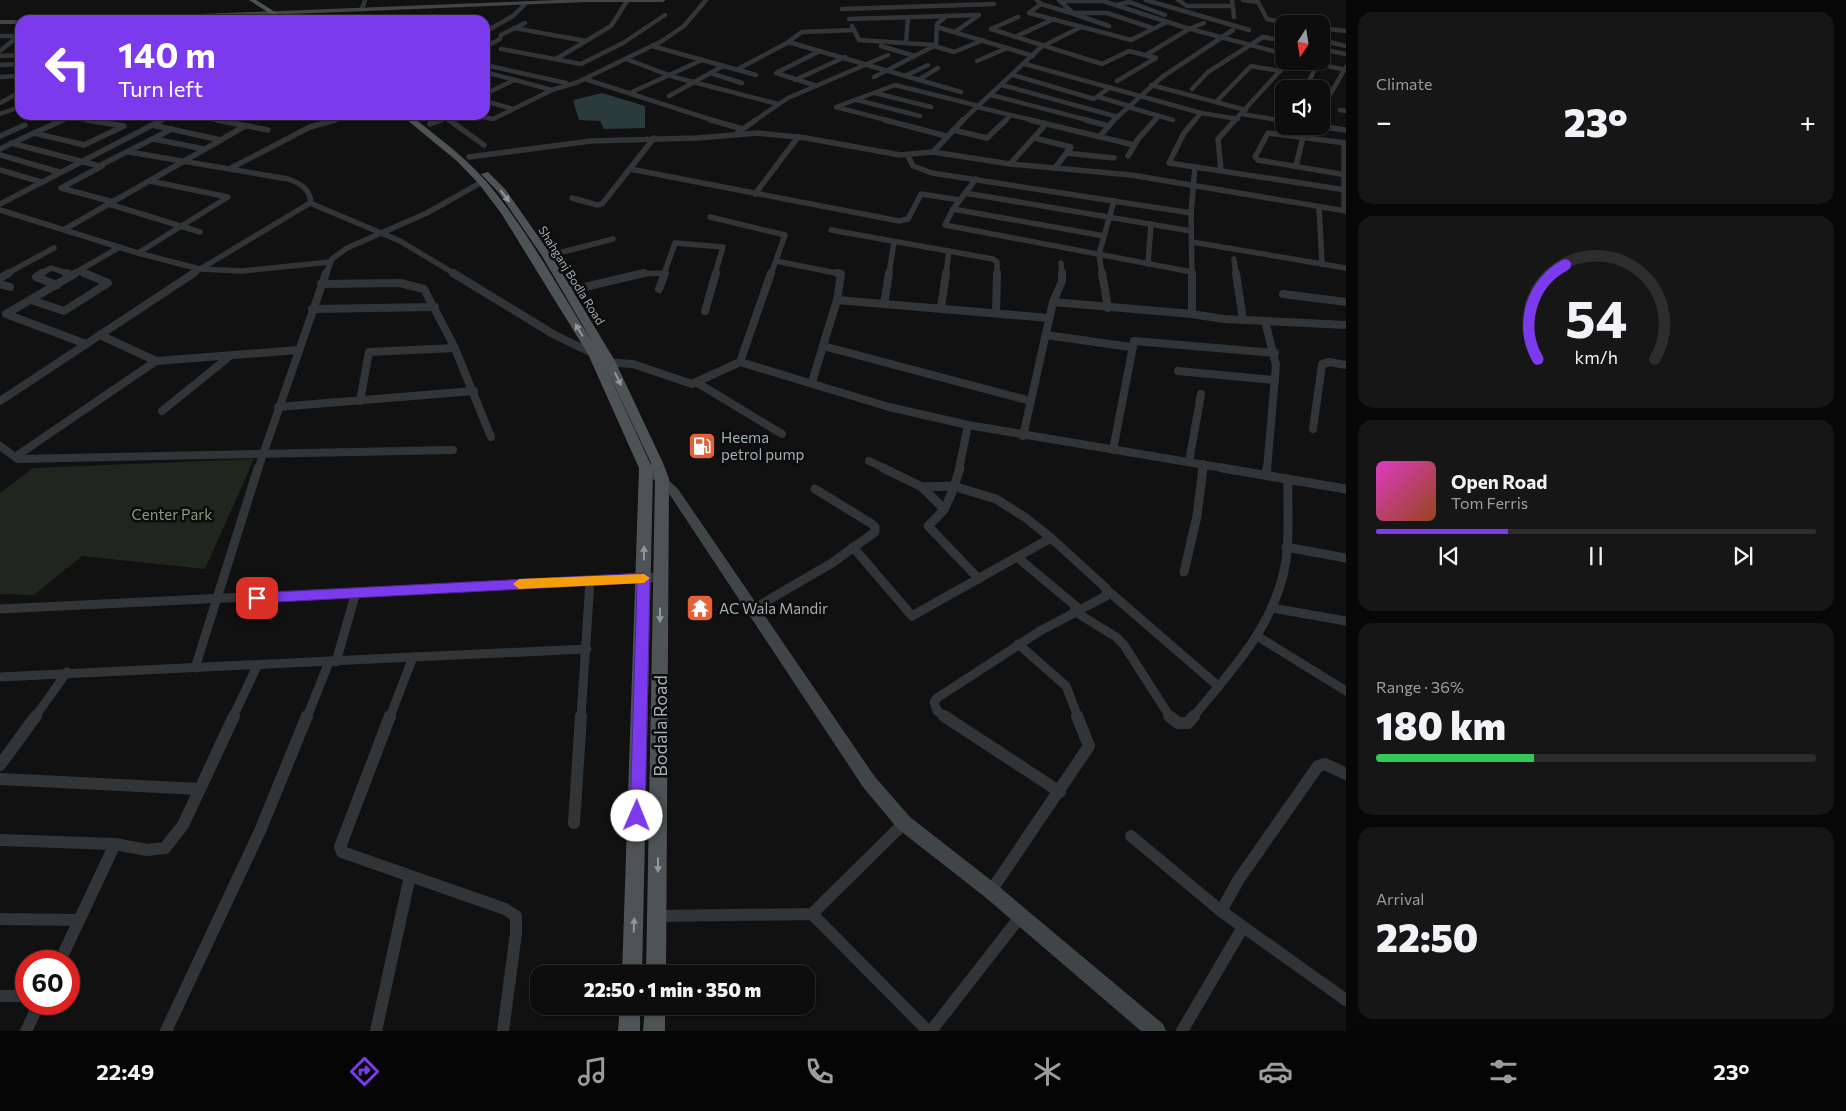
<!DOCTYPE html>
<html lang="en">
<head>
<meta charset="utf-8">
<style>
  :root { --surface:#0d0d0e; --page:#161617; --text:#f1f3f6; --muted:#9a9c9e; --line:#2d2d2e; --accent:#7c3aed }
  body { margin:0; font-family:Commissioner,sans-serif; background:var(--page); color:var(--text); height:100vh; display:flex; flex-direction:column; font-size:19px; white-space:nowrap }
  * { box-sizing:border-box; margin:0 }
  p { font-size:16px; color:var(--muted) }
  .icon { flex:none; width:28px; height:28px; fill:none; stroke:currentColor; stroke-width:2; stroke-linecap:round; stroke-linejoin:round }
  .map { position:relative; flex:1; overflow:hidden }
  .drawer { display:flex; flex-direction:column; gap:12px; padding:12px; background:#070708; width:500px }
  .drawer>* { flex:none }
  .hud { position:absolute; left:15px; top:15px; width:475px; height:105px; border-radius:15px; box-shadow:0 1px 4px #0004,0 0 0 1px var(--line); background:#7c3aed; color:#fff; overflow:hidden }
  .needle { width:32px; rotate:192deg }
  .controls { position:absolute; left:1275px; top:15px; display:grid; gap:10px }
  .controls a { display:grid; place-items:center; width:55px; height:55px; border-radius:10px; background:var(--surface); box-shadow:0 1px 4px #0004,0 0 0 1px var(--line); font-size:25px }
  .speed { position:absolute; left:15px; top:950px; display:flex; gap:10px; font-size:25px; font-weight:700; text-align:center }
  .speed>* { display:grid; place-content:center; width:65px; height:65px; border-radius:50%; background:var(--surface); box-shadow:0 1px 4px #0004,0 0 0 1px var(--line); line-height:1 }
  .speed .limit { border:8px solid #d22; background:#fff; color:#111 }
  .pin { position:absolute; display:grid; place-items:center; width:42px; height:42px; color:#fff; margin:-21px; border-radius:10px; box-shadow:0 2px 8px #0006 }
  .me { position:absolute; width:55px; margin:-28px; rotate:1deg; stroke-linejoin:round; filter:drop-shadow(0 0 4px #0008) }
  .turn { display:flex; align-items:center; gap:18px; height:105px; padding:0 20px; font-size:22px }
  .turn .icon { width:65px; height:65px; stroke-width:2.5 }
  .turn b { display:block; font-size:35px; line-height:42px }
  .big { font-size:38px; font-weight:800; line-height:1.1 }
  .drawer .tile { flex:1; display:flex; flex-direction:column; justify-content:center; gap:8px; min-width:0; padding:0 18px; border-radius:15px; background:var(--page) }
  .drawer .dial { align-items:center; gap:0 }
  .dial svg { height:130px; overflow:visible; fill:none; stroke:var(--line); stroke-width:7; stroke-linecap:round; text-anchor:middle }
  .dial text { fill:var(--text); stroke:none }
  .song { display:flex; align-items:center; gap:15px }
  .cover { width:60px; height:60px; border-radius:8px; background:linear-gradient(135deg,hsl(310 70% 55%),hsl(20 70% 35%)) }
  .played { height:5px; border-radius:2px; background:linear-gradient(90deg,var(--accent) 30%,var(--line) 30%) }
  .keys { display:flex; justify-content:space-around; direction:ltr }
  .heat { display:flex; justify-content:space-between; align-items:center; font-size:28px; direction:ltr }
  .charge { height:8px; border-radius:4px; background:linear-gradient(90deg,#34c759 36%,var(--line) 0) }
  .trip { position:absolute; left:530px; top:965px; width:285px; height:50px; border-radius:15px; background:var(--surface); box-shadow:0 1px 4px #0004,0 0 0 1px var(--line); font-weight:800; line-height:50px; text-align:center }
  .dock { display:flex; height:80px; justify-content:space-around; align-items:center; background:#050506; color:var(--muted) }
  .dock .icon { width:35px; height:35px }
  .dock .current { color:var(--accent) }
  .dock b { font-size:22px; color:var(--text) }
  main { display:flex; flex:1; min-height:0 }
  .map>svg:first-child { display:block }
  .green { fill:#20251e }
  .water { fill:#2b3a3a }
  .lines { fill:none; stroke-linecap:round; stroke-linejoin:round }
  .street-far4 { stroke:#323537; stroke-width:4.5 }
  .street-far3 { stroke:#323537; stroke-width:5.5 }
  .street-far2 { stroke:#323537; stroke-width:8 }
  .street-far1 { stroke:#323537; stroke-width:9 }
  .street { stroke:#323537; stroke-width:12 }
  .secondary { fill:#404547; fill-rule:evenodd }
  .primary { fill:#4e5356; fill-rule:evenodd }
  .oneway { fill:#8e979b }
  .route { fill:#7c3aed; stroke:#51269a }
  .slow { fill:#f59e0b }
  .labels { text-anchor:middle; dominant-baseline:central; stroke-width:5; stroke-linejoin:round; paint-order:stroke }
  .far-street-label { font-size:12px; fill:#a3aeb2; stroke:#0c0c0d }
  .poi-label { font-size:15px; fill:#a3aeb2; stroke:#0c0c0d; text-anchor:start }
  .park-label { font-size:15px; fill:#879c7b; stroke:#0c0c0d }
  .near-street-label { font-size:18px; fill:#a3aeb2; stroke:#0c0c0d }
</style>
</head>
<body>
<main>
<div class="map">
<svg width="1346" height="1031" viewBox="0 0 1346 1031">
  <rect width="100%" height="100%" fill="#111112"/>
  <!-- green -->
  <polygon class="green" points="254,459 205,569 82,556 34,595 0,594 0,493 33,468"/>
  <!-- water -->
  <polygon class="water" points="602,93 645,106 645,128 604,129 600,121 579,120 573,100"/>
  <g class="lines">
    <!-- street-far4 -->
    <g class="street-far4">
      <polyline points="1037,0 1041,4 1071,13"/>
      <polyline points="1059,0 1074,14 1109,26"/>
      <polyline points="1146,0 1249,30"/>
      <polyline points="1178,0 1187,6 1232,6"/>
      <polyline points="1232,0 1234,17"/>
      <polyline points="1243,0 1258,2 1267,19 1291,24"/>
      <polyline points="1060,1 1103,1 1183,27 1284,54"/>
      <polyline points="1041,4 1029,13 1131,40 1167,22"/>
      <polyline points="1117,5 1129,2 1165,15"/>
      <polyline points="362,9 365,0"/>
      <polyline points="842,9 994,4"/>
      <polyline points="1072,13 1107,13 1152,28"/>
      <polyline points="849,19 978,15"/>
      <polyline points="852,26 859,40 935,45"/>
      <polyline points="937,27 1033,56"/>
      <polyline points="514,28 586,41"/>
      <polyline points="1321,28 1346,31"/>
      <polyline points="991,29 1102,64 1129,51 1156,58"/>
      <polyline points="991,29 1018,17"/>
      <polyline points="854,30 802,32 788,42 961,92"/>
      <polyline points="485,32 513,16 526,3"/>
      <polyline points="955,32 979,15"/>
      <polyline points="0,36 20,36"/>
      <polyline points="1015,37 1054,19"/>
      <polyline points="1321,40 1346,46"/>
      <polyline points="906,43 908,17"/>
      <polyline points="652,46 756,75"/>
      <polyline points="881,46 915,56"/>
      <polyline points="934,46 954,52 983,40"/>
      <polyline points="485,47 500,39 501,35 525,23"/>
      <polyline points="501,49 581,64 623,43 665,15"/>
      <polyline points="1321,49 1346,54"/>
      <polyline points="0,51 20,35"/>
      <polyline points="1146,55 1189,29 1204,23"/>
      <polyline points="0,56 20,55"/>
      <polyline points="556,59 611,26 627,1"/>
      <polyline points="626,59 674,77 778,104"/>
      <polyline points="977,61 1007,48"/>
      <polyline points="1025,64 1201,113 1238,119"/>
      <polyline points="1318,64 1346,70"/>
      <polyline points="0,65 20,64"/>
      <polyline points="485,65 566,83"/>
      <polyline points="736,70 789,42"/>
      <polyline points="710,73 742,83"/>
      <polyline points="1013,75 1094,99 1109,88"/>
      <polyline points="905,76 928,65"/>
      <polyline points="0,77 20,76"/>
      <polyline points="874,77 936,45 937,24 946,16"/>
      <polyline points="585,79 715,121"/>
      <polyline points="795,80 845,57"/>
      <polyline points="918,80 938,68"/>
      <polyline points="1117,81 1156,58"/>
      <polyline points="1002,85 1118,117"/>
      <polyline points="1151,85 1246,110"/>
      <polyline points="817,86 776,73 820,51"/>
      <polyline points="1192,89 1208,72 1263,37 1284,41"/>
      <polyline points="1305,89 1319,61"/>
      <polyline points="552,90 578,82 662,41 684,26 706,0"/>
      <polyline points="632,92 702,60"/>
      <polyline points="875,93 931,107"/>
      <polyline points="485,94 514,80"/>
      <polyline points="991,95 1091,121"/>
      <polyline points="669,96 723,66"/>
      <polyline points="1099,97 1129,106"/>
      <polyline points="857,100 920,116"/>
      <polyline points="485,101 513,109"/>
      <polyline points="1216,102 1251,66 1280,71"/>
      <polyline points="0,103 20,92"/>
      <polyline points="977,107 1036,121"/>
      <polyline points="1128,107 1173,120"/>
      <polyline points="1321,110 1346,67"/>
      <polyline points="1340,110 1346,111"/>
      <polyline points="0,114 20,107"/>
      <polyline points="1242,114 1284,121"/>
      <polyline points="126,115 161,120"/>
      <polyline points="192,115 223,121"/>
      <polyline points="279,115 295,118"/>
      <polyline points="472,115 493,119 552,90 485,72"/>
      <polyline points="448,119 451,121"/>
      <polyline points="60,121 69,117 94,121"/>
      <polyline points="159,121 171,115"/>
      <polyline points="331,121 353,115"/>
      <polyline points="438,121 455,115"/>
      <polyline points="754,121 788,98 888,55"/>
      <polyline points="890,121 836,107 895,85 979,106"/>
      <polyline points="962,121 1041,47 1081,27"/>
      <polyline points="1005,121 1010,116"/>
      <polyline points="1113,121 1162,77 1233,30"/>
      <polyline points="1154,121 1159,116"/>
      <polyline points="1194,121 1201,113"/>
      <polyline points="1234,121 1289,61"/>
    </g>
    <!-- street-far3 -->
    <g class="street-far3">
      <polyline points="217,120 268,130"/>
      <polyline points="449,120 484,145"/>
      <polyline points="711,120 743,129"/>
      <polyline points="885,120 946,136"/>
      <polyline points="1030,120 1134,145"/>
      <polyline points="1086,120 1109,126"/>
      <polyline points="1195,120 1184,133 1169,163 1346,190"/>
      <polyline points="1277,120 1284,121"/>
      <polyline points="430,124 441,120"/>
      <polyline points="152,125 221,140 245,126"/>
      <polyline points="1316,126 1346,130"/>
      <polyline points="953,130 987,138 1006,120"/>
      <polyline points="34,133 84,145 124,126 87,120"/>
      <polyline points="34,133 63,120"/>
      <polyline points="737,133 756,120"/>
      <polyline points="0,136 25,125"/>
      <polyline points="1100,136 1114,120"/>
      <polyline points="1034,138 1071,147 1055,168"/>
      <polyline points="154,139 204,149"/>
      <polyline points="11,143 99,166 172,129"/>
      <polyline points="1344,143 1344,211"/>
      <polyline points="1346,143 1268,133 1255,157 1258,160 1346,175"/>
      <polyline points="0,149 34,133"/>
      <path d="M 129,152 L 288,179 C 300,183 310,189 311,203"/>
      <polyline points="933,152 963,120"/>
      <polyline points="1066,153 1114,158"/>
      <polyline points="0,155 59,172"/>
      <polyline points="908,156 913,166 932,173 1191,213"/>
      <polyline points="1128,156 1138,139 1155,120"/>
      <polyline points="469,157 591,141 697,138 758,133 806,138 900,155 933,152 1010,164 1131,175 1346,211"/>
      <polyline points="1010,164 1045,125"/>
      <polyline points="102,166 61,188 113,202"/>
      <polyline points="1296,166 1303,137"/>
      <polyline points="231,168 310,127 335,120"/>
      <polyline points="630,169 899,221 908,219 921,194 960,200"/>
      <polyline points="0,170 41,182"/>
      <polyline points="1221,170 1218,139 1235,120"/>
      <polyline points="976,179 953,209 945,225 1192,272"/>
      <polyline points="965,193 1191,231"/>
      <polyline points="755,194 798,137"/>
      <polyline points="572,198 597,205 602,204 654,138"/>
      <polyline points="0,204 162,120"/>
      <polyline points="109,204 200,232"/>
      <polyline points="1319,207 1322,264"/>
      <polyline points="953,209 1104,236"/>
      <polyline points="0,210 138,253 200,269 242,271 330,262"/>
      <polyline points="710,217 785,235 771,274"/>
      <polyline points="65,229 221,140"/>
      <polyline points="831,230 993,259 997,262 997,274"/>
      <polyline points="1192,242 1346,268"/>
      <polyline points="138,253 228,197 150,181"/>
      <polyline points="547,256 613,239"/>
      <polyline points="1234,259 1236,274"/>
      <polyline points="776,261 841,274"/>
      <polyline points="1061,263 1062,274"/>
      <polyline points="1148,264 1151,224"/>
      <polyline points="79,271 87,274"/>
      <polyline points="6,274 54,248"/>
      <polyline points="40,274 51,268 70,274"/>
      <polyline points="73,274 120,247"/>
      <polyline points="192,274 310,203 400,241 455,274"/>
      <polyline points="326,274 332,259 347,248 427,213 482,182"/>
      <polyline points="639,274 664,273"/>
      <polyline points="664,274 675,243 723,247 715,274"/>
      <polyline points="889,274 894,242"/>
      <polyline points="946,274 949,251"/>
      <polyline points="1102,274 1099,254 1114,201"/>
      <polyline points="1192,274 1191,213 1195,167"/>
    </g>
    <!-- street-far2 -->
    <g class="street-far2">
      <polyline points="42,273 36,277 57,285"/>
      <polyline points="66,273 72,275"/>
      <polyline points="76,273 6,314 86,344"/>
      <polyline points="453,273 553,334 594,354"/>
      <polyline points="1102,273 1108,308"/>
      <polyline points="1192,273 1192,314"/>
      <polyline points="1236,273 1243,320"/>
      <polyline points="0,278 9,273"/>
      <polyline points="0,284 10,287"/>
      <polyline points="321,284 400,283 424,289 454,346 491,437"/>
      <polyline points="659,289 665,273"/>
      <polyline points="568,291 644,273"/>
      <polyline points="1283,294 1346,302"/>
      <polyline points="31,300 64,311 108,283 84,273"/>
      <polyline points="837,300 1049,318"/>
      <polyline points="1053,302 1192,314 1224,319 1346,325"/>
      <polyline points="884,304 889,273"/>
      <polyline points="941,308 946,273"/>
      <polyline points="312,309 435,307"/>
      <polyline points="705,311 716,273"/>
      <polyline points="996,313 997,273"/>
      <polyline points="1265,321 1276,365 1267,469"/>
      <polyline points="100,335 156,361 298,350"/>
      <polyline points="1046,335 1131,347"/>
      <polyline points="823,346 1031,401"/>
      <polyline points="604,362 633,364 692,384 740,362 889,407 968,425 1229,469"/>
      <polyline points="740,362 771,273"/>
      <polyline points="1178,371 1275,380"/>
      <polyline points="696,382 782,434"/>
      <polyline points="812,382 837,300 841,274 837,273"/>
      <polyline points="0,401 194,273"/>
      <polyline points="360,401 369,352 455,348"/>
      <polyline points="278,407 474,391"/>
      <polyline points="162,411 230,356"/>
      <polyline points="1313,429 1322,364 1330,362 1346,365"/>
      <polyline points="1023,436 1053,302 1062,281 1062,273"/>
      <polyline points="0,446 18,459 453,450"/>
      <polyline points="1113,450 1134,341 1275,353"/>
      <polyline points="15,457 156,361"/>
      <polyline points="869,461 886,469"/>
      <polyline points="1189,462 1201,394"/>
      <polyline points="258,469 326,273"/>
      <polyline points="959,469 968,425"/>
      <polyline points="1202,469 1203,464"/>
    </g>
    <!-- street-far1 -->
    <g class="street-far1">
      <polyline points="883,468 922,487 953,486 996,499 1026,518 1051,538 1106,588 1106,596 1040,631 937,698 934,702 937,711 946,717"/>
      <polyline points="960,468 953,490 944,510 928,526 979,579"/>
      <polyline points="1222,468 1346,489"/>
      <polyline points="1266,475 1267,468"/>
      <polyline points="922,487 944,509"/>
      <polyline points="1051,538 1017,557 1078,608"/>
      <polyline points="853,547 912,616 1017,557"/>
      <polyline points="1286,547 1346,558"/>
      <polyline points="1184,572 1197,516 1203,468"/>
      <polyline points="1107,590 1218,686"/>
      <polyline points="1272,608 1346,621"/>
      <polyline points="0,609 661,577"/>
      <polyline points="753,609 832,563 875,532 875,527 872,524 815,489"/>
      <polyline points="1074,611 1116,637 1124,645 1170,717"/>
      <polyline points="1257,636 1346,691"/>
      <polyline points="1018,644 1066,686 1078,717"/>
      <polyline points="336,662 356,592"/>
      <polyline points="195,668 258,468"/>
      <polyline points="0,677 413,657"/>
      <polyline points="35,717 67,672"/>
      <polyline points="233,717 257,666"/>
      <polyline points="307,717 329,662"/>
      <polyline points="390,717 413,657 587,649"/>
      <polyline points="581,717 590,581"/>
      <path d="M 1193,717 C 1232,670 1277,623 1286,560 C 1290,533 1287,506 1288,479"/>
    </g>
    <!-- street -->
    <g class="street">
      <polyline points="390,716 340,847 342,852 505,909 516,916 516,933 503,1031"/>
      <polyline points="944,716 1060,792"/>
      <polyline points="1169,716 1178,723 1188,723 1194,716"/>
      <polyline points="0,765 36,716"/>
      <polyline points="0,779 200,789 234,716"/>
      <polyline points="574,823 581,716"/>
      <polyline points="1131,836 1221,911 1346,1000"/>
      <polyline points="0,840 115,844 60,961"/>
      <polyline points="115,844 147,850 165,848 183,825 200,789"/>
      <polyline points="991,891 1089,746 1077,716"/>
      <polyline points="1221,911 1239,879 1318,766 1325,764 1346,774"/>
      <polyline points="812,914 904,823"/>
      <polyline points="658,916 812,914 928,1031"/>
      <polyline points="0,919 79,920"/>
      <polyline points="0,996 26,996"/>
      <polyline points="26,1031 39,1004"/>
      <polyline points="166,1031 260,831 307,716"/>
      <polyline points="376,1031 410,876"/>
      <polyline points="931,1031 1020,917"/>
      <polyline points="1182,1031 1243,927"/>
    </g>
    <!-- secondary -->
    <g class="secondary">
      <polygon points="556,0 666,0 663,2 587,2 146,20 98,20 101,18"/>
      <rect x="0" y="20" width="20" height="4"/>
      <polygon points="656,471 660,472 678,489 875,777 910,817 997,885 1163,1024 1166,1031 1141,1031 985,897 898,829 863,787 670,495 652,478 650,475 652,472"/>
    </g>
    <!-- primary -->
    <g class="primary">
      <polygon points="249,0 256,0 288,20 280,20"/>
      <path d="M 401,115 L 410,115 C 436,136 463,155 485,180 C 526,227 559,290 593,343 L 542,256 L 499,193 L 481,174 L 488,172 L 505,189 L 552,256 L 615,361 L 663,463 L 669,479 L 666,974 L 646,974 L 655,479 L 653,470 L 642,974 L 622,974 L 639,468 L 588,354 L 501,213 L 479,184 L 457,161 ZM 602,359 L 651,463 L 651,465 Z"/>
      <polygon points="620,1006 640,1006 640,1031 618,1031"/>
      <polygon points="645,1006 665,1006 665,1031 643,1031"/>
    </g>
  </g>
  <!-- one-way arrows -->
  <defs><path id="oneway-solid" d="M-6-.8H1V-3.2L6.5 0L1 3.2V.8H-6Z" transform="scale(1.25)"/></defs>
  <g class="oneway">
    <use href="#oneway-solid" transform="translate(505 196) rotate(52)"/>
    <use href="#oneway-solid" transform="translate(579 330) rotate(-121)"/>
    <use href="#oneway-solid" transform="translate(618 379) rotate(65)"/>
    <use href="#oneway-solid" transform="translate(644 553) rotate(-89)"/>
    <use href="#oneway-solid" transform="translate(660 615) rotate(90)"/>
    <use href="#oneway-solid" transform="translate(658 865) rotate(90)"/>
    <use href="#oneway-solid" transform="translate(634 925) rotate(-87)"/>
  </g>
  <!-- route -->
  <polygon class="route" points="644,573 650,578 645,816 643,821 637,823 632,821 630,816 637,583 257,603 251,598 257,593"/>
  <!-- slow -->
  <polygon class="slow" points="644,574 650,578 644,583 519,589 513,584 519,579"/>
  <!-- icons -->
  <defs>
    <g id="fuel-square" transform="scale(1.4375)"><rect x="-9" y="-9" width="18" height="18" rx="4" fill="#e56036" stroke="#0c0c0d"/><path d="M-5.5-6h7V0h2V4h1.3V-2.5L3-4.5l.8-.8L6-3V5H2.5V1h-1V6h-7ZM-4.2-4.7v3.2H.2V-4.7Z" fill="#fff"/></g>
    <g id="temple-square" transform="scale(1.4375)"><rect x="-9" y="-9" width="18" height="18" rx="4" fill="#e56036" stroke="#0c0c0d"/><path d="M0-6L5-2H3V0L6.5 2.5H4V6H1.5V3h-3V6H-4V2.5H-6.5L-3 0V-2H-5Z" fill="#fff"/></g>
  </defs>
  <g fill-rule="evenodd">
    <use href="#fuel-square" x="702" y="446"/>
    <use href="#temple-square" x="700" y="608"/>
  </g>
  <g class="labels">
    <!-- far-street labels -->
    <g class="far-street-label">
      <text transform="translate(572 275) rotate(58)">Shahganj Bodla Road</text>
    </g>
    <!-- poi labels -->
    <g class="poi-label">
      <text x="721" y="437">Heema<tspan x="721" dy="17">petrol pump</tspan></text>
      <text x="719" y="608">AC Wala Mandir</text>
    </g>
    <!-- park labels -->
    <g class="park-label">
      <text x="172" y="514">Center Park</text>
    </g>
    <!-- near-street labels -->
    <g class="near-street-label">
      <text transform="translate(660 726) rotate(-90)">Bodala Road</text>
    </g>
  </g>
</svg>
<div class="controls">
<a><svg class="needle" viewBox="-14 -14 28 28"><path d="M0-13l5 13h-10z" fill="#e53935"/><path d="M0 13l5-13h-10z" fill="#9a9c9e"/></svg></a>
<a><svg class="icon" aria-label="sound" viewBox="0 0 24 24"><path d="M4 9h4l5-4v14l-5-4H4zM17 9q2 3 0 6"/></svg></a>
</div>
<div class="speed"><div class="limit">60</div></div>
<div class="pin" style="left:257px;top:598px;background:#d93025"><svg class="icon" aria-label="arrive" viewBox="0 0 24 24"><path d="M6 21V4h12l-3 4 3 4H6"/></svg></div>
<svg class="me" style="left:637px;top:816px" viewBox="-20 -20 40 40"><circle r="19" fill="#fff"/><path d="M0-13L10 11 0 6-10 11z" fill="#7c3aed"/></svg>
<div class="trip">22:50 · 1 min · 350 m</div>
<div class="hud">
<div class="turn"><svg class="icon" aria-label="left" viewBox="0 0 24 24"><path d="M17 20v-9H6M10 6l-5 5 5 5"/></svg><div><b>140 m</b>Turn left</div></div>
</div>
</div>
<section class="drawer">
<div class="tile"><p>Climate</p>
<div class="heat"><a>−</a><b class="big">23°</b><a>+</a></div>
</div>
<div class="tile dial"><svg viewBox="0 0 100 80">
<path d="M14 69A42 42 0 1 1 86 69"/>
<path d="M14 69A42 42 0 0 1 31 11" stroke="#7c3aed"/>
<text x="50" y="56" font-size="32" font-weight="700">54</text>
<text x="50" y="72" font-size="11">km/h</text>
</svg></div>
<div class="tile">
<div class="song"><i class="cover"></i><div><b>Open Road</b><p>Tom Ferris</p></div></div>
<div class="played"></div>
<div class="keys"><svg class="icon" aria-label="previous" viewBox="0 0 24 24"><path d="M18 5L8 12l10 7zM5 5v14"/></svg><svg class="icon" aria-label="pause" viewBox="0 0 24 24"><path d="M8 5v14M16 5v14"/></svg><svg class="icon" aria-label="next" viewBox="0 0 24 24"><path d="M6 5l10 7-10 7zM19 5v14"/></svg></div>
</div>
<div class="tile"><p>Range · 36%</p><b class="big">180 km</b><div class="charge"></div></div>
<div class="tile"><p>Arrival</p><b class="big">22:50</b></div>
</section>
</main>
<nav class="dock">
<b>22:49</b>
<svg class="icon current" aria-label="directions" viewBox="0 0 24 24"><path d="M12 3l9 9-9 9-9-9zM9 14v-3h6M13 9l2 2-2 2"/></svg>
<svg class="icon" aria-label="music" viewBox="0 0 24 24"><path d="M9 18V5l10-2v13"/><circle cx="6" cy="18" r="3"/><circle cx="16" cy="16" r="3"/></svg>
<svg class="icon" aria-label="phone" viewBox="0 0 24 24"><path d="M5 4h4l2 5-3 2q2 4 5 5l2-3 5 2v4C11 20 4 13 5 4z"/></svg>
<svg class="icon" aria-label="climate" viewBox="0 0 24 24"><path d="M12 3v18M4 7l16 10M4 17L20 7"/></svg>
<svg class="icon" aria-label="car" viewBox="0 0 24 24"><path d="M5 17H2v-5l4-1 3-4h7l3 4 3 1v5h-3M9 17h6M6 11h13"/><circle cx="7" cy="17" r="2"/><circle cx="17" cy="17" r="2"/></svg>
<svg class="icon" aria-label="filters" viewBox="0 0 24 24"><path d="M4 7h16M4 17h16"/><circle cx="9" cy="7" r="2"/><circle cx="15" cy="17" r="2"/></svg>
<b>23°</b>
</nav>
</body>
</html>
